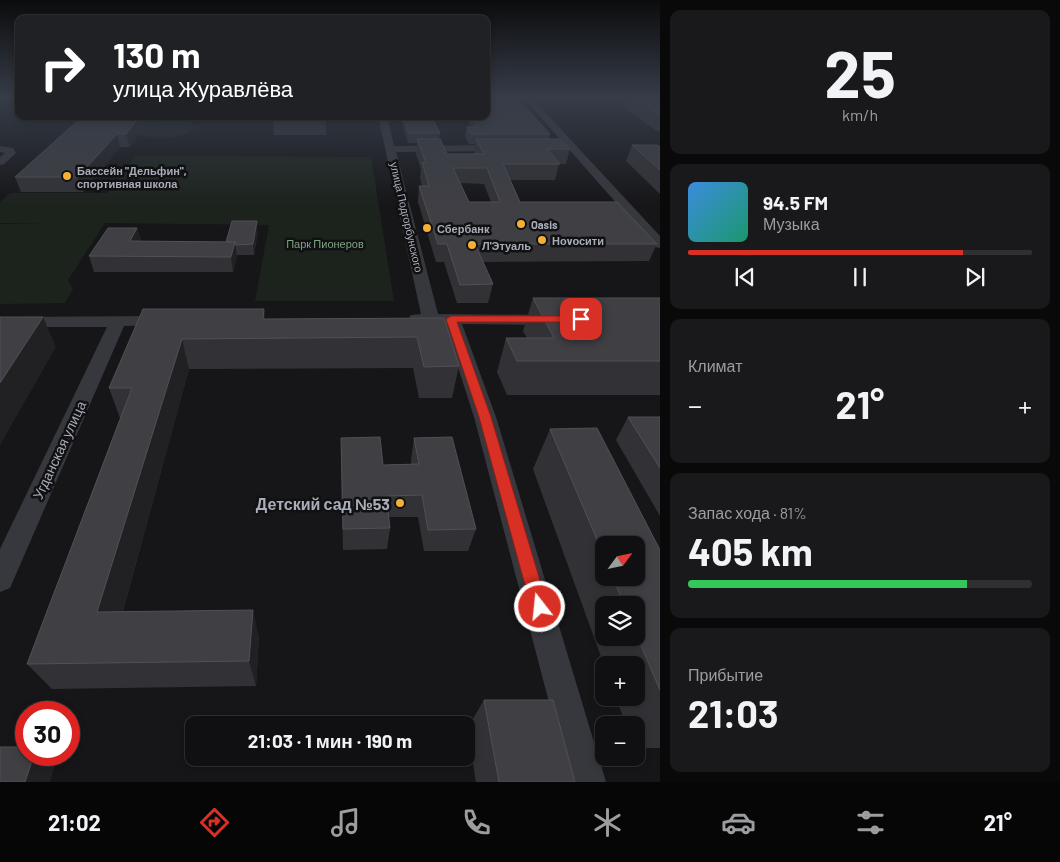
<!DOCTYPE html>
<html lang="ru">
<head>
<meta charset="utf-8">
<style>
  :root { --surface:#101012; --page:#19191b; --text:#f1f3f6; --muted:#9c9d9f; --line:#303032; --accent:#d93025 }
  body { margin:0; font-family:Barlow,sans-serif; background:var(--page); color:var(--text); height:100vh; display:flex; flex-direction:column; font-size:19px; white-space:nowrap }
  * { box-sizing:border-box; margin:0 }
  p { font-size:16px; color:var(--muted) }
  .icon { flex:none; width:28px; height:28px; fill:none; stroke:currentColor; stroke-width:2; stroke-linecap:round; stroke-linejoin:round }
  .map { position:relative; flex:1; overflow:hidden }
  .sheet { display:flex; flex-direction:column; gap:10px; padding:10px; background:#09090a; width:400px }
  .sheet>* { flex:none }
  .banner { position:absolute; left:15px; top:15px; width:475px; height:105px; border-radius:10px; box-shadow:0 2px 8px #0003,0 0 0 1px var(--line); background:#202124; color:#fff; overflow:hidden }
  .needle { width:32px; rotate:57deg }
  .fabs { position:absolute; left:595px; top:536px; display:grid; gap:10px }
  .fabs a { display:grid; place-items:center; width:50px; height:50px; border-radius:10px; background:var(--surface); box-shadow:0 2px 8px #0003,0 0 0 1px var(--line); font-size:25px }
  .speed { position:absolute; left:15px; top:701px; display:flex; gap:10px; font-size:25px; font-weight:700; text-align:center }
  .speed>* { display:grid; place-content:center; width:65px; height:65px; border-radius:50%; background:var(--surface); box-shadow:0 2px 8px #0003,0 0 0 1px var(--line); line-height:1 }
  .speed .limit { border:8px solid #d22; background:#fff; color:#111 }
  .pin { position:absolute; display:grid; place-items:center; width:42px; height:42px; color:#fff; margin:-21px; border-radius:10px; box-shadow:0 2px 8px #0006 }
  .me { position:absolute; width:55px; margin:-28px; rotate:344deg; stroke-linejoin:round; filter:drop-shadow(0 0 4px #0008) }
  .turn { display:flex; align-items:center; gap:18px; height:105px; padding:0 15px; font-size:22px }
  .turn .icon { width:65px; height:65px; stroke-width:2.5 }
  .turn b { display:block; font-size:35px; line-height:42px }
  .big { font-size:38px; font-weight:700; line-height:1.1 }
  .sheet .widget { flex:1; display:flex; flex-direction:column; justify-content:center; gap:8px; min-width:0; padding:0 18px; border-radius:10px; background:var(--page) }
  .sheet .dial { align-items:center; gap:0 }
  .dial b { font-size:65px; line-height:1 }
  .song { display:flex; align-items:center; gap:15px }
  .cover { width:60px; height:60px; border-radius:8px; background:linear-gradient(135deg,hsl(210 70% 55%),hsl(160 70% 35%)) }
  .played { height:5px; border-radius:2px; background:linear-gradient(90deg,var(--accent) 80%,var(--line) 80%) }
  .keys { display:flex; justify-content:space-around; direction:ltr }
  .heat { display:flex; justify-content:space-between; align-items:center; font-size:28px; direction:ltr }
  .charge { height:8px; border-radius:4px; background:linear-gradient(90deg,#34c759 81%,var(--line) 0) }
  .trip { position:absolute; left:185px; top:716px; width:290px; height:50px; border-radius:10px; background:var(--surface); box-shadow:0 2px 8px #0003,0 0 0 1px var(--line); font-weight:700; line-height:50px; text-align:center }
  .menu { display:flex; height:80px; justify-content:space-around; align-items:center; background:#060607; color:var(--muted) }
  .menu .icon { width:35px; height:35px }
  .menu .on { color:var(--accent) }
  .menu b { font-size:22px; color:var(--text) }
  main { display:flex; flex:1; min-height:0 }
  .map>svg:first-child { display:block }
  .green { fill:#1c231d }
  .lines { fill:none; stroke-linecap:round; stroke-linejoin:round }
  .minor { fill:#37383d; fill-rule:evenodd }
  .wall { fill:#323236; fill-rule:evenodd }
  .shaded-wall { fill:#212124 }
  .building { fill:#3f3f44; stroke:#4f5156; fill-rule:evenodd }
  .route { fill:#d93025; stroke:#8d1f18 }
  .poi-dot { fill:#f2b134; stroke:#111113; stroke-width:2 }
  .labels { text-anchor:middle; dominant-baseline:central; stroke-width:5; stroke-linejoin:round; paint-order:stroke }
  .far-poi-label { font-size:11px; font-weight:bold; fill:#a8adb8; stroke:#111113; text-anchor:start }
  .far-street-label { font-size:11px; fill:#a8adb8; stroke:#111113 }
  .far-park-label { font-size:11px; fill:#7fa381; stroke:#111113 }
  .street-label { font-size:14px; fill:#a8adb8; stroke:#111113 }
  .near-poi-label { font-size:16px; font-weight:bold; fill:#a8adb8; stroke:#111113; text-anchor:end }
</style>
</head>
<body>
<main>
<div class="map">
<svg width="660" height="782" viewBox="0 0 660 782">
  <rect width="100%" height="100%" fill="#161618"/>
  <!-- green -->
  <g class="green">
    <path d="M 173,119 L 189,121 L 195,127 C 186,141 150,140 137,134 L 146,123 Z"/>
    <polygon points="135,156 371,157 394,301 255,301 269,225 105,223 68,280 73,289 65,303 0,304 0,224 51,223 0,223 0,202 10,193 108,193"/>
  </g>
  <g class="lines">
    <!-- minor -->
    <g class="minor">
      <polygon points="523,97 531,97 660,236 660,248 655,247"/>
      <polygon points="378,116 387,116 394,146 502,145 507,148 502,151 396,152 438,314 553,315 559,316 562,320 559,324 553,325 462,324 496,417 606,782 570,782 474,417 444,324 411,323 408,319 411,315 421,314"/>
      <polygon points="0,146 13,148 16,153 4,164 0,165 0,157 5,153 0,152"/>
      <polygon points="165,316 171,317 174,321 171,325 124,326 10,588 0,592 0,549 107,327 0,327 0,317"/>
    </g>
  </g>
  <!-- wall -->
  <g class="wall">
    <polygon points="610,97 660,97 660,131 657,131"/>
    <polygon points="83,116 152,116 130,147 120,147 83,192 21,192 15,177"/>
    <polygon points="326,116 326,135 274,135 273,119"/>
    <path d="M 400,116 L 431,116 L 440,133 L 439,139 L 447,154 L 474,154 L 475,144 L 469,144 L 465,136 L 467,127 L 471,127 L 465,116 L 486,116 L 550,134 L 549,139 L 570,149 L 566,164 L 559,164 L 555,180 L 510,180 L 520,202 L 657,244 L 649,261 L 483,262 L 493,284 L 488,303 L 457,303 L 444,262 L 436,262 L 418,202 L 419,186 L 422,186 L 420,178 L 421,169 L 416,154 L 417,143 L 408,143 ZM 460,183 L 484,184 L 491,202 L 469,202 Z"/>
    <polygon points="632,145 660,147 660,194 626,161"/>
    <polygon points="137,228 141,241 226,242 258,231 254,255 237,255 237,257 233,272 94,272 89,256"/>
    <polygon points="533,298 660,298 660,395 507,395 497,372 506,338 527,338 523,331"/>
    <polygon points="143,309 264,309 265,319 444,318 459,366 452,398 419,398 413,368 189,369 123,611 259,637 256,686 52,689 27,664 120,418 109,388"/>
    <polygon points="628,417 660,417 660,516 616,440"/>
    <path d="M 550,429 L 660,550 L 660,748 L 636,748 L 636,725 L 626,725 L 616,698 L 636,698 L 636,665 L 604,665 L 533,469 ZM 604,545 L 636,578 L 604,578 ZM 604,605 L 636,605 L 636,638 L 604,638 Z"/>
    <polygon points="341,438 383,465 411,464 411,460 414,438 476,529 468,551 424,551 418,517 389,517 390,528 387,549 343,550 341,460"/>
    <polygon points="484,700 575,782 476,782 467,729"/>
  </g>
  <!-- shaded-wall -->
  <g class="shaded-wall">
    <polygon points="140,116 152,116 130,147 126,134"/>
    <polygon points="117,134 120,147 83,192 78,177"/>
    <polygon points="257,221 258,231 254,255 253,244"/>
    <polygon points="137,228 141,243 130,241"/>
    <polygon points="235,242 237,257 233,272 231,257"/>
    <polygon points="264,309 267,338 263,319"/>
    <polygon points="43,317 56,347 0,445 0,383"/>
    <polygon points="182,339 189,369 115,639 97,612"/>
    <polygon points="253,610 259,637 256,686 249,661"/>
    <polygon points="34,755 47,755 56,761 50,782 25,782"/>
  </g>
  <!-- building -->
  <g class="building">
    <polygon points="486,97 516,97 550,134 471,134 467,127 478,127 472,116 486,116"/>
    <polygon points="633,97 660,97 660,115"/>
    <polygon points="83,116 140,116 126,134 117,134 78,177 15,177"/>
    <rect x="273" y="116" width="53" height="3"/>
    <polygon points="403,116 431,116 440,133 409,133"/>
    <path d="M 417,139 L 440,139 L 447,154 L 484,154 L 476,139 L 560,139 L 570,149 L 547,149 L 560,164 L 503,164 L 520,202 L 617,202 L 657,244 L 475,244 L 493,284 L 460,285 L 447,244 L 438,244 L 419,186 L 429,186 L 422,162 L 426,163 ZM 453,168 L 487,168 L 500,202 L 469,202 Z"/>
    <polygon points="632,145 657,145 660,147 660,170"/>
    <polygon points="232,221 257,221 253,244 236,245 235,242 226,242"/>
    <polygon points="108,228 137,228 130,241 235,242 231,257 89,256"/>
    <polygon points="533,298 660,298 660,361 517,361 506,338 554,338"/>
    <polygon points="143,309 264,309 263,319 444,318 459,366 424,367 417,337 182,339 97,612 253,610 249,661 27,664 132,388 109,388"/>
    <polygon points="0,317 43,317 0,383"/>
    <polygon points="628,417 660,417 660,468"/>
    <polygon points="597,428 660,550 660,690 636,634 636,605 624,605 613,578 636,578 636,545 604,545 604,556 550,429"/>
    <polygon points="380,437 383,465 419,464 414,438 452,437 476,529 428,530 422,495 386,496 390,528 343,529 341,438"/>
    <polygon points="484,700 553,700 575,782 499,782"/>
    <polygon points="0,747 26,747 26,755 34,755 25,782 0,782"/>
  </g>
  <!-- sky -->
  <linearGradient id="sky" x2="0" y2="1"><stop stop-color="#0c0c0d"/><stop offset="0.47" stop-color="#363c48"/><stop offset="1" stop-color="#363c48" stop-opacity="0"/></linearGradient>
  <rect width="660" height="206" fill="url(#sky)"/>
  <!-- route -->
  <polygon class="route" points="451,316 581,316 586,319 581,322 457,322 491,417 548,607 545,613 540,615 534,613 531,607 479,417 446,319"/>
  <!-- markers -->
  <g class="poi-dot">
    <circle cx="67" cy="176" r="5"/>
    <circle cx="521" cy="224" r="5"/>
    <circle cx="427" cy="228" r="5"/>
    <circle cx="542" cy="240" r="5"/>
    <circle cx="472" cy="245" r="5"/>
    <circle cx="400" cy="503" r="5"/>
  </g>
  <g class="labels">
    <!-- far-poi labels -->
    <g class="far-poi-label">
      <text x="77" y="170">Бассейн "Дельфин",<tspan x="77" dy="13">спортивная школа</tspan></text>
      <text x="531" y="224">Oasis</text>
      <text x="437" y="228">Сбербанк</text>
      <text x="552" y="240">Ноvосити</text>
      <text x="482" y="245">Л'Этуаль</text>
    </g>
    <!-- far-street labels -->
    <g class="far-street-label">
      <text transform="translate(407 217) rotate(77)">улица Подгорбунского</text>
    </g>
    <!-- far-park labels -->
    <g class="far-park-label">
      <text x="325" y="243">Парк Пионеров</text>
    </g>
    <!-- street labels -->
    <g class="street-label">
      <text transform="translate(59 450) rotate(-65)">Угданская улица</text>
    </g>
    <!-- near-poi labels -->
    <g class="near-poi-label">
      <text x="390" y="503">Детский сад №53</text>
    </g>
  </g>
</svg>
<div class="fabs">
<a><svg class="needle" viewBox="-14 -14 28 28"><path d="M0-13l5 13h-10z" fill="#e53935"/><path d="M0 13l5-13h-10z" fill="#9c9d9f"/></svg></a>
<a><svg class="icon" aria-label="layers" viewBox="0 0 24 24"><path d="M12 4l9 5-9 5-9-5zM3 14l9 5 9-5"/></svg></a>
<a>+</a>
<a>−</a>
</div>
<div class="speed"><div class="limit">30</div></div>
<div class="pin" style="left:581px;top:319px;background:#d93025"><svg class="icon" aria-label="arrive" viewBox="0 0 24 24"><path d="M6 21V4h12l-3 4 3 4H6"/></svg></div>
<svg class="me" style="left:540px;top:607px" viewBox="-20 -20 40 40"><circle r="17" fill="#d93025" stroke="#fff" stroke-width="3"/><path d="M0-11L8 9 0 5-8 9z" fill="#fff"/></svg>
<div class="trip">21:03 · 1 мин · 190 m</div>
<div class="banner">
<div class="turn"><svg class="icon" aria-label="right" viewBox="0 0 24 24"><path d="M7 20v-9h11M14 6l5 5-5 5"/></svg><div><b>130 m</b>улица Журавлёва</div></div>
</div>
</div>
<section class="sheet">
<div class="widget dial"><b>25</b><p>km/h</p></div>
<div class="widget">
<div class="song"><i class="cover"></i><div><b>94.5 FM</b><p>Музыка</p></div></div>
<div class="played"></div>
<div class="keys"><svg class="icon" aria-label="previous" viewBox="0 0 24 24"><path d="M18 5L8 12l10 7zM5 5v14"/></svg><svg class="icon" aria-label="pause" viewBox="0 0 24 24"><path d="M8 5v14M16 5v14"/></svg><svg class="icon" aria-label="next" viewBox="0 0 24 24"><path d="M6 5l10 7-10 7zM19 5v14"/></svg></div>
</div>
<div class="widget"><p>Климат</p>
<div class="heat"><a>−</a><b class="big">21°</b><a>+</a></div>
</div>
<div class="widget"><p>Запас хода · 81%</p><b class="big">405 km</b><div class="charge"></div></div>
<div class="widget"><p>Прибытие</p><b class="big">21:03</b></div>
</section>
</main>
<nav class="menu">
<b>21:02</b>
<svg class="icon on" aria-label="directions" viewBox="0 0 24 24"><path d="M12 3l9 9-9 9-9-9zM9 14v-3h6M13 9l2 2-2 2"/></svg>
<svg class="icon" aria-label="music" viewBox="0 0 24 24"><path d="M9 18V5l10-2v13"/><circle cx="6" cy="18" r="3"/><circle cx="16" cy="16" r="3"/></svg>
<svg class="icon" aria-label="phone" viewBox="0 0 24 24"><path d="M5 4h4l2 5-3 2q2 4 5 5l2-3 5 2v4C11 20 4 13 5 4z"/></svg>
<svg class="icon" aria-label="climate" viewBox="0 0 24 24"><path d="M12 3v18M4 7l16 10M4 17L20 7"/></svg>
<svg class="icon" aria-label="car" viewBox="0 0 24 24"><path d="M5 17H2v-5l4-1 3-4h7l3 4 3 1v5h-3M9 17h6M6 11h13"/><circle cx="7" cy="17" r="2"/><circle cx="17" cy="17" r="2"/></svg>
<svg class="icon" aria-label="filters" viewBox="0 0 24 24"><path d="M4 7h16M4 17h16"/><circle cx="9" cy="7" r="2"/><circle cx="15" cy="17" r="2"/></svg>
<b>21°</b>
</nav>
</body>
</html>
